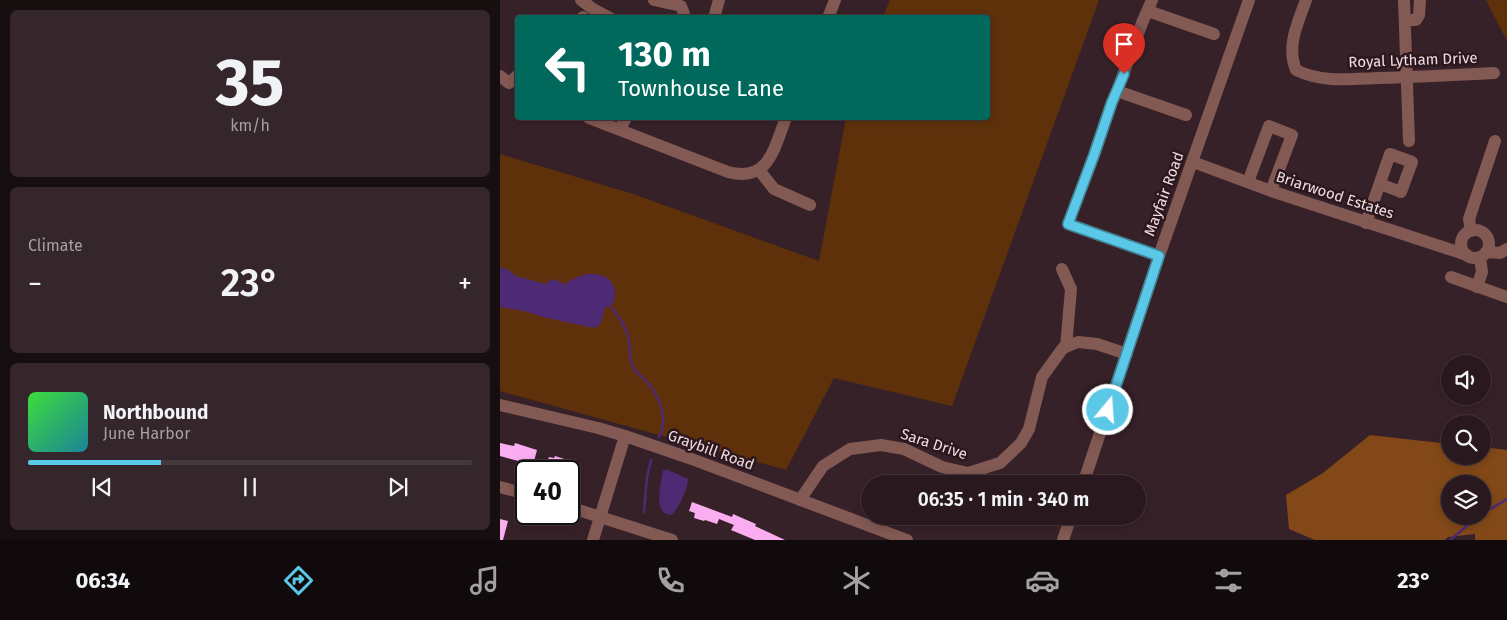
<!DOCTYPE html>
<html lang="en">
<head>
<meta charset="utf-8">
<style>
  :root { --surface:#29191e; --page:#35262b; --text:#f1f3f6; --muted:#a5a0a4; --line:#45383c; --accent:#5ac8e6 }
  body { margin:0; font-family:"Fira Sans",sans-serif; background:var(--page); color:var(--text); height:100vh; display:flex; flex-direction:column; font-size:19px; white-space:nowrap }
  * { box-sizing:border-box; margin:0 }
  p { font-size:16px; color:var(--muted) }
  .icon { flex:none; width:28px; height:28px; fill:none; stroke:currentColor; stroke-width:2; stroke-linecap:round; stroke-linejoin:round }
  .map { position:relative; flex:1; overflow:hidden }
  .drawer { display:flex; flex-direction:column; gap:10px; padding:10px; background:#170e10; width:500px }
  .drawer>* { flex:none }
  .top-card { position:absolute; left:15px; top:15px; width:475px; height:105px; border-radius:5px; box-shadow:0 2px 8px #0003,0 0 0 1px var(--line); background:#00695c; color:#fff; overflow:hidden }
  .buttons { position:absolute; left:941px; top:355px; display:grid; gap:10px }
  .buttons a { display:grid; place-items:center; width:50px; height:50px; border-radius:50%; background:var(--surface); box-shadow:0 2px 8px #0003,0 0 0 1px var(--line); font-size:25px }
  .speed { position:absolute; left:15px; top:460px; display:flex; gap:10px; font-size:25px; font-weight:700; text-align:center }
  .speed>* { display:grid; place-content:center; width:65px; height:65px; border-radius:50%; background:var(--surface); box-shadow:0 2px 8px #0003,0 0 0 1px var(--line); line-height:1 }
  .speed .limit { border:2px solid #111; border-radius:8px; background:#fff; color:#111 }
  .pin { position:absolute; display:grid; place-items:center; width:42px; height:42px; color:#fff; margin:-51px -21px; border-radius:50% 50% 50% 0; rotate:-45deg; box-shadow:0 0 5px #0007 }
  .pin .icon { rotate:45deg }
  .me { position:absolute; width:55px; margin:-28px; rotate:18deg; stroke-linejoin:round; filter:drop-shadow(0 0 4px #0008) }
  .turn { display:flex; align-items:center; gap:18px; height:105px; padding:0 20px; font-size:22px }
  .turn .icon { width:65px; height:65px; stroke-width:2.5 }
  .turn b { display:block; font-size:35px; line-height:42px }
  .big { font-size:38px; font-weight:600; line-height:1.1 }
  .drawer .tile { flex:1; display:flex; flex-direction:column; justify-content:center; gap:8px; min-width:0; padding:0 18px; border-radius:8px; background:var(--page) }
  .drawer .dial { align-items:center; gap:0 }
  .dial b { font-size:65px; line-height:1 }
  .song { display:flex; align-items:center; gap:15px }
  .cover { width:60px; height:60px; border-radius:8px; background:linear-gradient(135deg,hsl(120 70% 55%),hsl(190 70% 35%)) }
  .played { height:5px; border-radius:2px; background:linear-gradient(90deg,var(--accent) 30%,var(--line) 30%) }
  .keys { display:flex; justify-content:space-around; direction:ltr }
  .heat { display:flex; justify-content:space-between; align-items:center; font-size:28px; direction:ltr }
  .trip { position:absolute; left:361px; top:475px; width:285px; height:50px; border-radius:25px; background:var(--surface); box-shadow:0 2px 8px #0003,0 0 0 1px var(--line); font-weight:600; line-height:50px; text-align:center }
  .tab-bar { display:flex; height:80px; justify-content:space-around; align-items:center; background:#100a0c; color:var(--muted) }
  .tab-bar .icon { width:35px; height:35px }
  .tab-bar .on { color:var(--accent) }
  .tab-bar b { font-size:22px; color:var(--text) }
  main { display:flex; flex:1; min-height:0 }
  .map>svg:first-child { display:block }
  .green { fill:#5e310b }
  .forest { fill:#824818; fill-rule:evenodd }
  .water { fill:#4e2a75 }
  .lines { fill:none; stroke-linecap:round; stroke-linejoin:round }
  .stream { stroke:#4e2a75; stroke-width:2.5 }
  .building { fill:#fbadf1 }
  .minor { stroke:#825953; stroke-width:12 }
  .route-casing { stroke:#3a8296; stroke-width:12 }
  .route { stroke:#5ac8e6; stroke-width:9 }
  .labels { text-anchor:middle; dominant-baseline:central; stroke-width:5; stroke-linejoin:round; paint-order:stroke }
  .street-label { font-size:15px; fill:#eddde1; stroke:#2d171e }
</style>
</head>
<body>
<main>
<section class="drawer">
<div class="tile dial"><b>35</b><p>km/h</p></div>
<div class="tile"><p>Climate</p>
<div class="heat"><a>−</a><b class="big">23°</b><a>+</a></div>
</div>
<div class="tile">
<div class="song"><i class="cover"></i><div><b>Northbound</b><p>June Harbor</p></div></div>
<div class="played"></div>
<div class="keys"><svg class="icon" aria-label="previous" viewBox="0 0 24 24"><path d="M18 5L8 12l10 7zM5 5v14"/></svg><svg class="icon" aria-label="pause" viewBox="0 0 24 24"><path d="M8 5v14M16 5v14"/></svg><svg class="icon" aria-label="next" viewBox="0 0 24 24"><path d="M6 5l10 7-10 7zM19 5v14"/></svg></div>
</div>
</section>
<div class="map">
<svg width="1007" height="540" viewBox="0 0 1007 540">
  <rect width="100%" height="100%" fill="#372128"/>
  <!-- green -->
  <g class="green">
    <polygon points="390,0 599,0 452,406 334,378 286,470 0,391 0,154 133,194 319,261 346,118 488,118 488,18 383,17"/>
    <polygon points="986,0 1007,0 1007,41"/>
  </g>
  <!-- forest -->
  <path class="forest" d="M 870,435 L 950,444 L 950,456 L 982,456 L 983,447 L 1007,450 L 1007,540 L 975,540 L 975,534 L 948,537 L 945,540 L 815,540 L 789,529 L 786,495 L 823,473 ZM 950,484 L 982,484 L 982,516 L 950,516 Z"/>
  <!-- water -->
  <g class="water">
    <path d="M 0,267 L 7,269 L 16,276 L 45,284 L 53,279 L 64,284 C 72,280 81,274 90,274 C 102,273 115,279 115,293 C 115,297 115,301 112,304 C 110,305 107,306 105,308 L 100,325 L 93,328 L 43,317 L 24,311 L 0,307 Z"/>
    <path d="M 163,470 L 168,470 L 188,479 C 187,491 180,505 172,515 C 152,515 161,483 163,470 Z"/>
  </g>
  <g class="lines">
    <!-- stream -->
    <g class="stream">
      <path d="M 108,303 C 116,313 127,327 129,340 C 130,349 129,358 133,367 C 135,372 142,376 146,381 C 159,395 169,419 159,437"/>
      <polyline points="144,512 147,477 151,460"/>
      <polyline points="982,514 1007,499"/>
      <polyline points="950,540 979,516"/>
    </g>
  </g>
  <!-- building -->
  <g class="building">
    <polygon points="0,443 14,446 15,443 37,450 33,465 0,456"/>
    <polygon points="55,456 77,463 70,484 69,484 69,471 51,471 52,467 46,465 49,457 54,458"/>
    <polygon points="192,502 232,517 233,514 256,524 255,526 285,540 255,540 231,530 234,525 219,519 217,524 205,520 204,521 194,518 195,513 189,511"/>
    <polygon points="0,519 8,521 3,540 0,540"/>
  </g>
  <g class="lines">
    <!-- minor -->
    <g class="minor">
      <polyline points="81,0 93,9 110,18"/>
      <polyline points="154,0 181,6 184,14 183,18"/>
      <polyline points="652,0 642,23 617,91 612,102 594,155 568,224 659,256"/>
      <path d="M 806,0 C 798,23 786,46 796,70 C 822,83 851,79 879,78 C 917,77 956,75 994,73"/>
      <polyline points="904,0 909,141"/>
      <polyline points="648,11 714,34"/>
      <polyline points="82,18 83,17"/>
      <polyline points="214,18 219,0"/>
      <polyline points="328,18 335,0"/>
      <polyline points="905,20 916,20 919,15 920,0"/>
      <polyline points="0,76 9,83 18,75"/>
      <polyline points="617,91 686,115"/>
      <path d="M 89,118 L 228,172 C 269,183 274,148 286,118"/>
      <polyline points="120,129 126,118"/>
      <polyline points="693,162 771,191 967,255"/>
      <polyline points="259,170 274,189 310,205"/>
      <polyline points="748,182 769,126 792,135 771,191"/>
      <polyline points="866,223 890,154 912,162 901,192 880,184"/>
      <circle cx="975" cy="244" r="14"/>
      <polyline points="971,231 969,219 995,141"/>
      <polyline points="986,252 1000,253 1007,249"/>
      <polyline points="562,269 571,289 566,347"/>
      <polyline points="951,277 1007,297"/>
      <polyline points="977,287 982,272 980,257"/>
      <polyline points="0,405 98,428 125,436 189,458 407,540"/>
      <polyline points="583,484 659,256 749,0"/>
      <polyline points="0,487 26,494"/>
      <polyline points="300,500 323,466 350,449 381,445 404,449 442,467 468,473 500,463 521,443 529,429 542,377 563,348 578,342 597,344 627,354"/>
      <polyline points="69,507 172,540"/>
      <polyline points="93,540 125,436"/>
      <polyline points="563,540 571,516"/>
    </g>
  </g>
  <g class="lines">
    <!-- route casing -->
    <g class="route-casing">
      <polyline id="route" points="608,410 659,256 568,224 594,155 612,102 624,74"/>
    </g>
    <!-- route -->
    <use href="#route" class="route"/>
  </g>
  <g class="labels">
    <!-- street labels -->
    <g class="street-label">
      <text transform="translate(913 60) rotate(-2)">Royal Lytham Drive</text>
      <text transform="translate(664 194) rotate(-70)">Mayfair Road</text>
      <text transform="translate(835 195) rotate(18)">Briarwood Estates</text>
      <text transform="translate(434 444) rotate(18)">Sara Drive</text>
      <text transform="translate(211 450) rotate(20)">Graybill Road</text>
    </g>
  </g>
</svg>
<div class="buttons">
<a><svg class="icon" aria-label="sound" viewBox="0 0 24 24"><path d="M4 9h4l5-4v14l-5-4H4zM17 9q2 3 0 6"/></svg></a>
<a><svg class="icon" aria-label="search" viewBox="0 0 24 24"><circle cx="10" cy="10" r="6"/><path d="M15 15l6 6"/></svg></a>
<a><svg class="icon" aria-label="layers" viewBox="0 0 24 24"><path d="M12 4l9 5-9 5-9-5zM3 14l9 5 9-5"/></svg></a>
</div>
<div class="speed"><div class="limit">40</div></div>
<div class="pin" style="left:624px;top:74px;background:#d93025"><svg class="icon" aria-label="arrive" viewBox="0 0 24 24"><path d="M6 21V4h12l-3 4 3 4H6"/></svg></div>
<svg class="me" style="left:608px;top:410px" viewBox="-20 -20 40 40"><circle r="17" fill="#5ac8e6" stroke="#fff" stroke-width="3"/><path d="M0-11L8 9 0 5-8 9z" fill="#fff"/></svg>
<div class="trip">06:35 · 1 min · 340 m</div>
<div class="top-card">
<div class="turn"><svg class="icon" aria-label="left" viewBox="0 0 24 24"><path d="M17 20v-9H6M10 6l-5 5 5 5"/></svg><div><b>130 m</b>Townhouse Lane</div></div>
</div>
</div>
</main>
<nav class="tab-bar">
<b>06:34</b>
<svg class="icon on" aria-label="directions" viewBox="0 0 24 24"><path d="M12 3l9 9-9 9-9-9zM9 14v-3h6M13 9l2 2-2 2"/></svg>
<svg class="icon" aria-label="music" viewBox="0 0 24 24"><path d="M9 18V5l10-2v13"/><circle cx="6" cy="18" r="3"/><circle cx="16" cy="16" r="3"/></svg>
<svg class="icon" aria-label="phone" viewBox="0 0 24 24"><path d="M5 4h4l2 5-3 2q2 4 5 5l2-3 5 2v4C11 20 4 13 5 4z"/></svg>
<svg class="icon" aria-label="climate" viewBox="0 0 24 24"><path d="M12 3v18M4 7l16 10M4 17L20 7"/></svg>
<svg class="icon" aria-label="car" viewBox="0 0 24 24"><path d="M5 17H2v-5l4-1 3-4h7l3 4 3 1v5h-3M9 17h6M6 11h13"/><circle cx="7" cy="17" r="2"/><circle cx="17" cy="17" r="2"/></svg>
<svg class="icon" aria-label="filters" viewBox="0 0 24 24"><path d="M4 7h16M4 17h16"/><circle cx="9" cy="7" r="2"/><circle cx="15" cy="17" r="2"/></svg>
<b>23°</b>
</nav>
</body>
</html>
